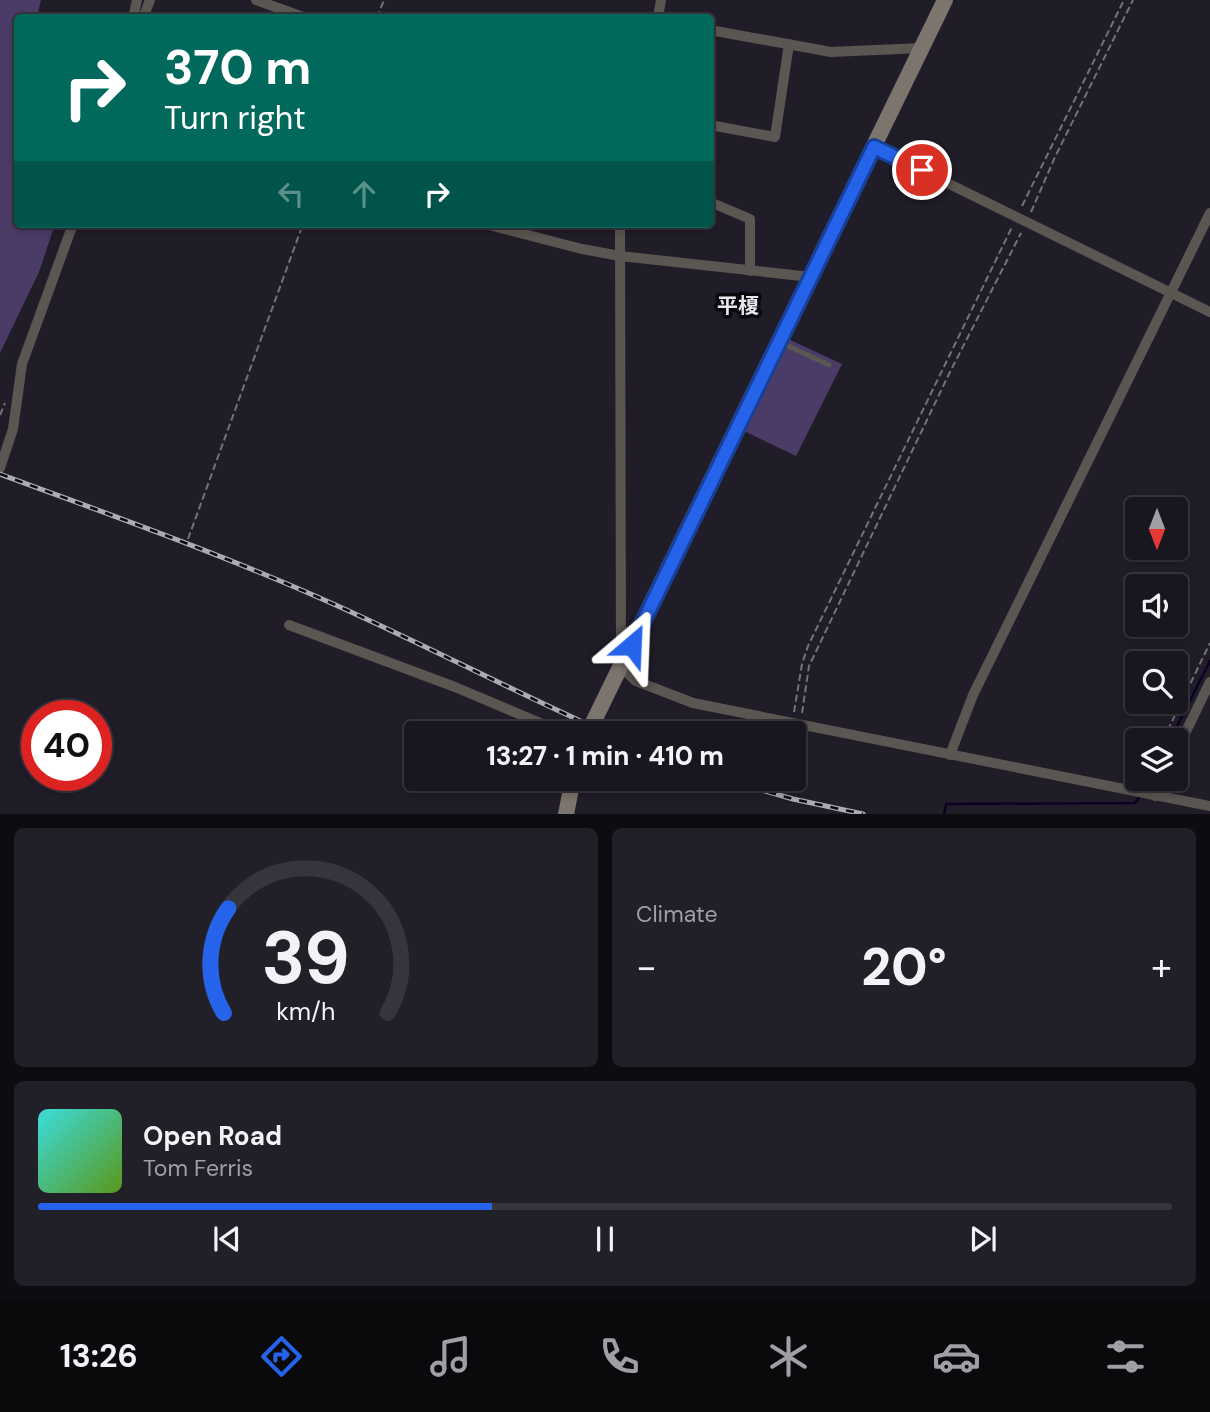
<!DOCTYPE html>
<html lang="en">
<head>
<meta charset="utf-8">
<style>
  :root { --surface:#18161f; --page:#211f28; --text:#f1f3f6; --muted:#9f9fa4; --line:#36353d; --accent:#2563eb }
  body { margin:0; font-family:"DM Sans","Noto Sans JP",sans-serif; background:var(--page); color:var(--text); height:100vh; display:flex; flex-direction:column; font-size:26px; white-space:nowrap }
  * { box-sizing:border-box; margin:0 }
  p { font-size:23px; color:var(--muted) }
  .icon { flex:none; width:38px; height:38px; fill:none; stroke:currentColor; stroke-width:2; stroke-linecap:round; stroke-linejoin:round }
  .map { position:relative; height:814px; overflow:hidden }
  .details { display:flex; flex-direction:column; gap:14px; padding:14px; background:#0d0c11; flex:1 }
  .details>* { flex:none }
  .top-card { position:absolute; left:14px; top:14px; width:700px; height:214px; border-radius:7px; box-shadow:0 4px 10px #0003,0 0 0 2px var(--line); background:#00695c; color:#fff; overflow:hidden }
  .needle { width:46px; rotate:180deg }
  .fabs { position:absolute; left:1125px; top:497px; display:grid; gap:14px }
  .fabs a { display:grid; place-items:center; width:63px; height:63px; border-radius:7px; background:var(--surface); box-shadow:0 4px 10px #0003,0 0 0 2px var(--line); font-size:35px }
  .speed { position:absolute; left:21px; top:700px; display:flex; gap:14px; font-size:35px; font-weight:700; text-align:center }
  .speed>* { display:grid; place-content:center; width:91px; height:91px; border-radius:50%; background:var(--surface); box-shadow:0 4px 10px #0003,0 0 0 2px var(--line); line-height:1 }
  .speed .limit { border:10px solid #d22; background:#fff; color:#111 }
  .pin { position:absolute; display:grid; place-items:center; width:60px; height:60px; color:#fff; margin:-30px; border:4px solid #fff; border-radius:50%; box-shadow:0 2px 7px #0007 }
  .me { position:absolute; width:77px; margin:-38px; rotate:26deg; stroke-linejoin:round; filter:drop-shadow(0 0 5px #0008) }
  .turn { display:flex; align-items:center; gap:24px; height:147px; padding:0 35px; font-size:32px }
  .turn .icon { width:91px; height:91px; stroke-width:2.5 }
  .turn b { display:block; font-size:49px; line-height:60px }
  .lanes { display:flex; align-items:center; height:66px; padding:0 35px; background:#0003; justify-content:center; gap:35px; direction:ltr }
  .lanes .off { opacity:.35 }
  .big { font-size:52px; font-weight:800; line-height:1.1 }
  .details .tile { flex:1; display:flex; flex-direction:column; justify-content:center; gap:10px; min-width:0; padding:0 24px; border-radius:10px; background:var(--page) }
  .details .dial { align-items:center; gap:0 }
  .dial svg { height:182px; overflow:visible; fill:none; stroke:var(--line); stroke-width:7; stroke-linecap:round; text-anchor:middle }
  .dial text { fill:var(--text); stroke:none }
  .song { display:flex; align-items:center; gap:21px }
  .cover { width:84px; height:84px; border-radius:10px; background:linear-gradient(135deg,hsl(180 70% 55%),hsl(90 70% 35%)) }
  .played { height:7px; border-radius:4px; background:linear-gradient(90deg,var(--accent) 40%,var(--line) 40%) }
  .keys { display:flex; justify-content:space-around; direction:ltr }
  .heat { display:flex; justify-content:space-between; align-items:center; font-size:38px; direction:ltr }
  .details .tiles { flex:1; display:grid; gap:14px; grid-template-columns:1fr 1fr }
  .tile:last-child { grid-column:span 2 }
  .trip { position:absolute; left:404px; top:721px; width:402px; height:70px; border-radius:7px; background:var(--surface); box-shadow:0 4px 10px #0003,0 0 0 2px var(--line); font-weight:800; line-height:70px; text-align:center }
  .tabs { display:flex; height:112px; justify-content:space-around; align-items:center; background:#0a090c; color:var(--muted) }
  .tabs .icon { width:49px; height:49px }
  .tabs .on { color:var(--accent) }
  .tabs b { font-size:32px; color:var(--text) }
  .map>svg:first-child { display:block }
  .green { fill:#4b3c67 }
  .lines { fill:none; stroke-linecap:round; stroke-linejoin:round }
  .stream { stroke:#0f0025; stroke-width:2.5 }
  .path { stroke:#73717b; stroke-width:2; stroke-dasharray:7 3.5; stroke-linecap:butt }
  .lane { stroke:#5a5651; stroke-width:5 }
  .street { stroke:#5a5651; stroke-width:10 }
  .secondary { stroke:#7c756d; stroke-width:16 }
  .rail-casing { stroke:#adaab3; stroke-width:5 }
  .rail { stroke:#0a080d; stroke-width:2.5; stroke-dasharray:8; stroke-linecap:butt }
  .route-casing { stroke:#184099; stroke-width:18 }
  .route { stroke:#2563eb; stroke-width:12 }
  .labels { text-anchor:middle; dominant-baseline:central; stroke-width:7; stroke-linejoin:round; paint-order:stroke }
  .neighbourhood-label { font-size:21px; font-weight:bold; fill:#e7e5ed; stroke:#0a080d }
</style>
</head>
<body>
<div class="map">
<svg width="1210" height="814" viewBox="0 0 1210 814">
  <rect width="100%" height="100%" fill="#201d29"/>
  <!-- green -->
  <g class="green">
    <polygon points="0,0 41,0 37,17 18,18 18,224 55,224 39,272 0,353"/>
    <polygon points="788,339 842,364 796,456 744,431"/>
  </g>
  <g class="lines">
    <!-- stream -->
    <g class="stream">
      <polyline points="1170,740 1210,661"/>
      <polyline points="1144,788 1149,779"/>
      <polyline points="944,814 946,804 1135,803 1139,797"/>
    </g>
    <!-- path -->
    <g class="path">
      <polyline points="377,18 384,0"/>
      <polyline points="1022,206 1124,0"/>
      <polyline points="1031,212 1055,157 1133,0"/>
      <polyline points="0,415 5,403"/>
      <polyline points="188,539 303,224"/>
      <polyline points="794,712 802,664 808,646 1012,227"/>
      <polyline points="802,713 809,666 949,374 1021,233"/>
      <polyline points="1163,740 1210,643"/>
    </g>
    <!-- lane -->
    <polyline class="lane" points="782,343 829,365"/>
    <!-- street -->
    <g class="street">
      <polyline points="256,0 306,18"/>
      <polyline points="133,18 137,0"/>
      <polyline points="143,18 150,0"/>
      <polyline points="658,18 661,0"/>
      <polyline points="710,30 831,52 921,48"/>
      <polyline points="710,125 775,137 789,44"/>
      <polyline points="874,147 1210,312"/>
      <polyline points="710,202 750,219 750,271"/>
      <polyline points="485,224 582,249 620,256 811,277"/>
      <polyline points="620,224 621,667 636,681 693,703 1210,806"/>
      <polyline points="0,468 13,429 22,364 73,224"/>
      <polyline points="289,625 455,687 564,733"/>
      <polyline points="1176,752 1210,682"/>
      <polyline points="950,755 973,695 1210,213"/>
      <polyline points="1155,796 1163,779"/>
    </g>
    <!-- secondary -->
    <g class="secondary">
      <polyline points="588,733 945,0"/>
      <polyline points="566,814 573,779"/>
    </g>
    <!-- rail casing -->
    <g class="rail-casing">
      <g id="rail">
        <path d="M 0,474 C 105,513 210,550 313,595 C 412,638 508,689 607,733"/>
        <polyline points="702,779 729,788"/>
        <polyline points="722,779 793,799 863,814"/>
      </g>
    </g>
    <!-- rail -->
    <use href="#rail" class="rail"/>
  </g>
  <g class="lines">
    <!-- route casing -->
    <g class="route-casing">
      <polyline id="route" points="632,645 874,147 922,170"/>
    </g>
    <!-- route -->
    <use href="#route" class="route"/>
  </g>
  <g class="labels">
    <!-- neighbourhood labels -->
    <g class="neighbourhood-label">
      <text x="738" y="306">平榎</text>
    </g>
  </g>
</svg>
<div class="fabs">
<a><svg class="needle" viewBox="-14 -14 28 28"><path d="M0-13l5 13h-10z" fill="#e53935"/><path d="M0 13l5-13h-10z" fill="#9f9fa4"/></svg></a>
<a><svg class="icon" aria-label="sound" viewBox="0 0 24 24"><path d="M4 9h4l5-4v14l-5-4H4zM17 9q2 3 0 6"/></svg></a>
<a><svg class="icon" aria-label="search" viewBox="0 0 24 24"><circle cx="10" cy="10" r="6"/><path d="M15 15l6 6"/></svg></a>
<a><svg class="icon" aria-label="layers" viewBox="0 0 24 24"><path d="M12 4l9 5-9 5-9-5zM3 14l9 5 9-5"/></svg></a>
</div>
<div class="speed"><div class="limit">40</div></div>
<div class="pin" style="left:922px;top:170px;background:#d93025"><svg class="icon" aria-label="arrive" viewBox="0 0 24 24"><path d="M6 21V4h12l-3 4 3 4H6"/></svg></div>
<svg class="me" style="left:632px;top:645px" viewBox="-20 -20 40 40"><path d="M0-17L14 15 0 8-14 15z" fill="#2563eb" stroke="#fff" stroke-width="4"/></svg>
<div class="trip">13:27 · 1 min · 410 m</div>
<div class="top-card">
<div class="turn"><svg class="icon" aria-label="right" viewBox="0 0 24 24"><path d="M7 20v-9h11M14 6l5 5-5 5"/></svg><div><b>370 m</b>Turn right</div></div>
<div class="lanes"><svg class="icon off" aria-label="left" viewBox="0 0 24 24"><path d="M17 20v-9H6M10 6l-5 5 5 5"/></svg><svg class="icon off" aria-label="ahead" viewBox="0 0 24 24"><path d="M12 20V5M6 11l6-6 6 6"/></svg><svg class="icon" aria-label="right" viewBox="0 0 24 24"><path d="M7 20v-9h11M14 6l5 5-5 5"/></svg></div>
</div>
</div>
<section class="details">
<div class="tiles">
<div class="tile dial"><svg viewBox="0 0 100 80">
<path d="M14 69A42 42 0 1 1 86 69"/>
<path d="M14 69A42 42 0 0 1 16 23" stroke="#2563eb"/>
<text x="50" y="56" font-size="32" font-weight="700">39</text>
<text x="50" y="72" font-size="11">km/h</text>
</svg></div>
<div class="tile"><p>Climate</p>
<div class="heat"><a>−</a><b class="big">20°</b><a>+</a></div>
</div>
<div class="tile">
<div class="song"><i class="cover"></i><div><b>Open Road</b><p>Tom Ferris</p></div></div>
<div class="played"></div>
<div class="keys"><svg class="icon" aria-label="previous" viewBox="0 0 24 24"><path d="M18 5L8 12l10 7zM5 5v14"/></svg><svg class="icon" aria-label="pause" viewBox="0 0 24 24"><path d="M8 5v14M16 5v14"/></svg><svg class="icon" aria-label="next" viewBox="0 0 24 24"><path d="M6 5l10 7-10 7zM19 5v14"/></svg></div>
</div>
</div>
</section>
<nav class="tabs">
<b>13:26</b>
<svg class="icon on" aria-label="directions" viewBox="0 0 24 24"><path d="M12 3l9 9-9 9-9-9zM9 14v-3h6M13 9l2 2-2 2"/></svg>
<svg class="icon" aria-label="music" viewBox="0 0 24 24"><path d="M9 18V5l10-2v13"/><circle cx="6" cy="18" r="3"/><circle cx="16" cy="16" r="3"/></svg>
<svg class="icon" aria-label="phone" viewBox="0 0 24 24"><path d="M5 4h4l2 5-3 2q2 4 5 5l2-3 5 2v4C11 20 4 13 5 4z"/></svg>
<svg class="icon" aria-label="climate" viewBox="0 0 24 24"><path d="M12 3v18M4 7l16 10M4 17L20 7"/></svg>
<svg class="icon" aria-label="car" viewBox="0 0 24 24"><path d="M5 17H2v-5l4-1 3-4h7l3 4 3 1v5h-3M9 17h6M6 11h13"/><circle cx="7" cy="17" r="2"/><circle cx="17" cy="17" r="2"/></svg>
<svg class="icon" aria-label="filters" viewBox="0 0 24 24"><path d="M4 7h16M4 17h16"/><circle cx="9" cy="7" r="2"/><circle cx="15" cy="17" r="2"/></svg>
</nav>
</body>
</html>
